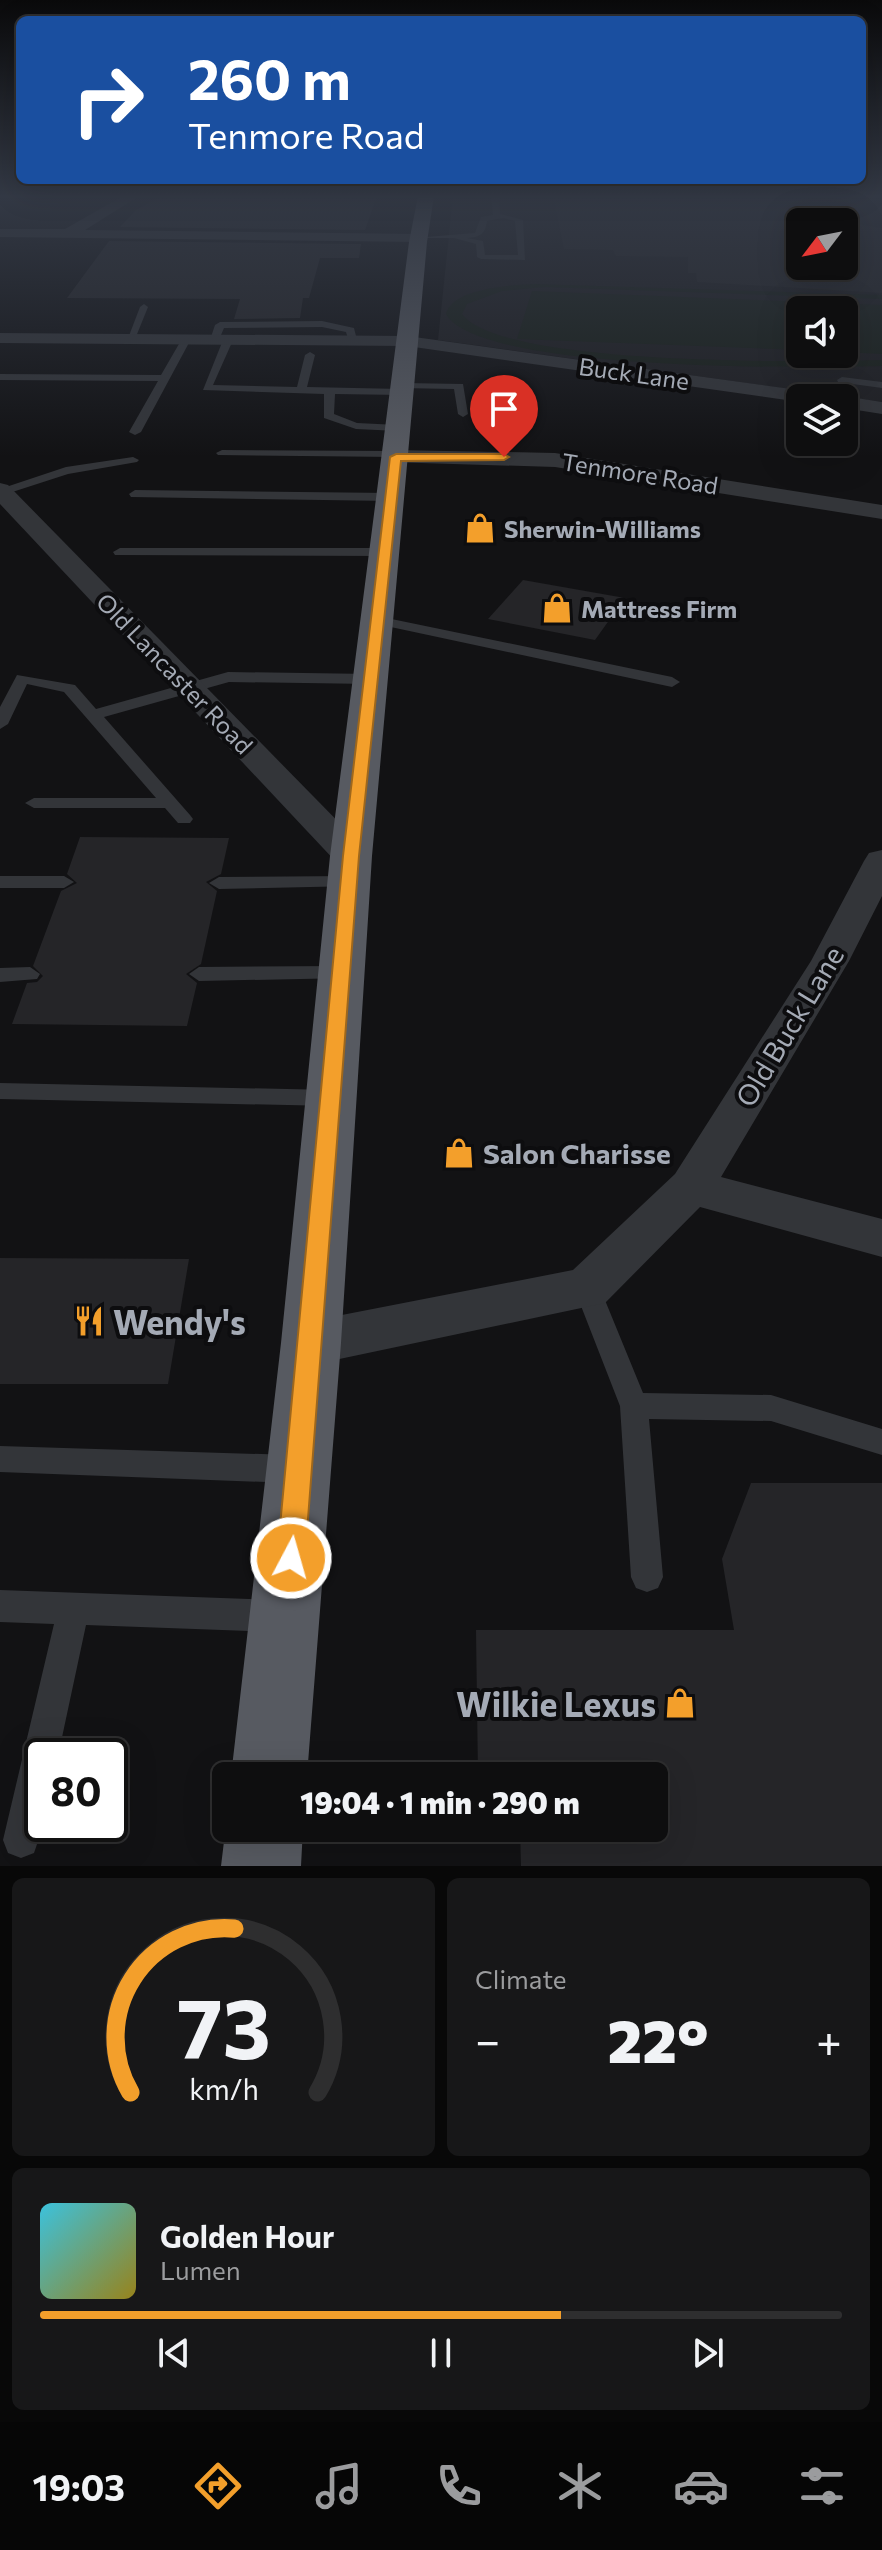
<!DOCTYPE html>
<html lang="en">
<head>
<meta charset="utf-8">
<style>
  :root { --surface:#0e0e0f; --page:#171718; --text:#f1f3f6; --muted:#9b9c9e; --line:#2e2e2f; --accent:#f39f2b }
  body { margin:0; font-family:Commissioner,sans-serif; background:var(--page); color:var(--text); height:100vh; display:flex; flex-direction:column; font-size:30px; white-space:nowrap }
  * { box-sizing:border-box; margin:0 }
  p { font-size:26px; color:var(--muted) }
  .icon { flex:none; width:44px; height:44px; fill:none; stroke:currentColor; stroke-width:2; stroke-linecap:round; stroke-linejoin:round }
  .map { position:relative; height:1866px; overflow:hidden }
  .side { display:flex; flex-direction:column; gap:12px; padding:12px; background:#080808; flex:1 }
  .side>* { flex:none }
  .banner { position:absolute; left:16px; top:16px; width:850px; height:168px; border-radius:12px; box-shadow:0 8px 32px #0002,0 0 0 2px var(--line); background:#1a4fa0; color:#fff; overflow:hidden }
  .needle { width:52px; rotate:238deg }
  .tools { position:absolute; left:786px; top:208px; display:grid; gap:16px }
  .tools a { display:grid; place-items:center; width:72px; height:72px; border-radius:12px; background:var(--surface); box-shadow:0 8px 32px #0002,0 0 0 2px var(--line); font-size:40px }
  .speed { position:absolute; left:24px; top:1738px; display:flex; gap:16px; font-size:40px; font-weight:700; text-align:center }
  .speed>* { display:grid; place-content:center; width:104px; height:104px; border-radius:50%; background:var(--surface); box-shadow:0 8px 32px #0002,0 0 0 2px var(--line); line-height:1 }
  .speed .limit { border:4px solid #111; border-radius:12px; background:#fff; color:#111 }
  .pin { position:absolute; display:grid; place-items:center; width:68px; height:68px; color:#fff; margin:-82px -34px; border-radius:50% 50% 50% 0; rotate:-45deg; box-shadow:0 0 8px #0007 }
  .pin .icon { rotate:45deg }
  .me { position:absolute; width:88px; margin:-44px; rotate:6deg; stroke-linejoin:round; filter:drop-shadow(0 0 6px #0008) }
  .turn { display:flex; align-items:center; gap:28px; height:168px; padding:0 40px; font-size:36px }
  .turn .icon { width:104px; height:104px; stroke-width:2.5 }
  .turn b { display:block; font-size:56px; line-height:68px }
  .big { font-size:60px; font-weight:800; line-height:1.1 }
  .side .widget { flex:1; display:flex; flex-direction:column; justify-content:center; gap:12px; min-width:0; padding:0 28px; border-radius:12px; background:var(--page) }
  .side .dial { align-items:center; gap:0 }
  .dial svg { height:208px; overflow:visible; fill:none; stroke:var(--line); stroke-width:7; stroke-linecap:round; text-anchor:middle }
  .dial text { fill:var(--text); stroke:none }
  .song { display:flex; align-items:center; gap:24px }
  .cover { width:96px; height:96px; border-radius:12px; background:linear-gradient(135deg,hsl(190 70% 55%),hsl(50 70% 35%)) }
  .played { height:8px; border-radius:4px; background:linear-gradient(90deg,var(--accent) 65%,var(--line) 65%) }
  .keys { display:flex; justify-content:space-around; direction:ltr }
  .heat { display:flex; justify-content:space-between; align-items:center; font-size:44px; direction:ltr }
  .side .tiles { flex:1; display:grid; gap:12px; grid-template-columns:1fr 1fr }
  .widget:last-child { grid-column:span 2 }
  .trip { position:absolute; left:212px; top:1762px; width:456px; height:80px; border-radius:12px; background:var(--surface); box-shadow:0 8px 32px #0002,0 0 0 2px var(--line); font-weight:800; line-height:80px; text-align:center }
  .dock { display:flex; height:128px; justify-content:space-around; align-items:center; background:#060606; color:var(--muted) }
  .dock .icon { width:56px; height:56px }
  .dock .active { color:var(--accent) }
  .dock b { font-size:36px; color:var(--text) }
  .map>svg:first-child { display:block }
  .built { fill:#1e1e21; fill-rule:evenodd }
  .green { fill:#181f19 }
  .building { fill:#252528 }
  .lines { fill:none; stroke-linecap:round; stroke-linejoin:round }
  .service { fill:#333539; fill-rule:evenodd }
  .minor { fill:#333539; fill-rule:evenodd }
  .trunk { fill:#575a61; fill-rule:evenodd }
  .route { fill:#f39f2b; stroke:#9e671c; stroke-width:2 }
  .labels { text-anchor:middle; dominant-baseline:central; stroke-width:8; stroke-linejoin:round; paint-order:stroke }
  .far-street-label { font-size:24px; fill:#a4aab5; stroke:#0d0d0f }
  .far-poi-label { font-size:24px; font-weight:bold; fill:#a4aab5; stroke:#0d0d0f; text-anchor:start }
  .street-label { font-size:28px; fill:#a4aab5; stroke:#0d0d0f }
  .poi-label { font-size:28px; font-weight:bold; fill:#a4aab5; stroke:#0d0d0f; text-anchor:start }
  .near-poi-label { font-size:34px; font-weight:bold; fill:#a4aab5; stroke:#0d0d0f; text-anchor:start }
</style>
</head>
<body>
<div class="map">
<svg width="882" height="1866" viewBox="0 0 882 1866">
  <rect width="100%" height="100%" fill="#121214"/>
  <!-- built -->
  <path class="built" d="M 453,196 L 882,196 L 882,402 L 438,340 ZM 800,222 L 844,222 L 844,266 L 800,266 ZM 800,310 L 844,310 L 844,354 L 800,354 Z"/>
  <!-- green -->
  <g class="green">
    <path d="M 535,284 L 882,295 L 882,299 L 544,287 L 502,291 L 467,304 L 462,314 C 501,367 810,362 882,360 L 882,366 C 812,368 478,372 446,314 C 452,288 512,285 535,284 Z"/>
    <polygon points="532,291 882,305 882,354 844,352 844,310 800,310 800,350 517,339"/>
  </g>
  <!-- building -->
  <g class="building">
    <polygon points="162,196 377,196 365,230 120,227 136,210"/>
    <polygon points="553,196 862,196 823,219 842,222 800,222 800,266 844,266 844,222 882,228 882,293 697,282 696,273 688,273 688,257 616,256 613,250 564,249"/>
    <polygon points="109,241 361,244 359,258 320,258 309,298 303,298 300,318 234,319 240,299 67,298"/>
    <polygon points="523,580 625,598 595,640 488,619"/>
    <polygon points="80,837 229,838 221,874 206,882 217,891 201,964 186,974 197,983 187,1026 12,1024 27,983 37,982 43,976 33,966 61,891 77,883 67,874"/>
    <polygon points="0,1258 189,1259 168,1384 0,1384"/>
    <polygon points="751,1483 882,1483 882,1866 521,1866 520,1828 654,1828 654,1776 478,1776 476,1630 734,1630 722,1559"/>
  </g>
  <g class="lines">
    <!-- service -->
    <g class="service">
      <path d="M 491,196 L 499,196 L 500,214 L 523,220 L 525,260 L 481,259 L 477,257 L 476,244 L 454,238 L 414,238 L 475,233 L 481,217 L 493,215 ZM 503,218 L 515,221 L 518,255 L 485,255 L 483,241 L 467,238 C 481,237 485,234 487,221 Z"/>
      <polygon points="144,304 148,307 135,339 127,341 140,307"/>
      <polygon points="322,321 354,328 357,340 349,342 346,332 322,327 224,328 218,342 210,340 215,325 220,322"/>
      <polygon points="183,337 191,339 141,432 135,435 129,432 158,381 0,380 0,374 161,375"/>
      <polygon points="228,337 233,340 213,385 297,387 305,355 310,352 315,355 307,387 402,389 407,392 402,395 335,394 334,414 357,423 398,425 404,428 398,431 356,429 324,418 324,394 203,390 223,340"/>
      <polygon points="842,377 882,382 882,388 838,382 837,380"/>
      <polygon points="403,383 463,384 468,414 463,417 458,414 454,389 399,388 399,384"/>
      <polygon points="222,450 396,451 402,454 396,457 218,455 216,453"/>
      <polygon points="133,457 139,460 137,462 68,474 0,496 0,489 66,467"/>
      <polygon points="135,490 391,493 397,497 391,501 131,497 129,494"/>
      <polygon points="120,548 385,548 392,552 385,556 115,555 113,552"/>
      <polygon points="377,616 672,677 680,682 672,687 372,623 372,617"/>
      <polygon points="228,672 371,674 379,679 371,684 229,682 104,717 190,815 193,819 190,823 178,823 165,808 34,808 25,803 34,798 156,798 64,692 27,684 8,724 0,729 0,707 17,675 75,685 96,709"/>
      <polygon points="0,876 64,876 74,882 64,888 0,888"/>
      <polygon points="349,876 359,882 356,886 219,889 209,883 219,877"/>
      <polygon points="341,966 348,968 351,973 348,978 199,981 189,974 199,967"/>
      <polygon points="30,967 40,974 37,979 0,982 0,968"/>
      <polygon points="0,1083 332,1090 340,1092 343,1098 340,1104 332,1106 0,1099"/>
      <polygon points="587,1277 596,1280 600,1288 643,1393 771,1395 882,1429 882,1455 771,1421 649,1419 663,1577 658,1588 647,1592 636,1588 631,1577 620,1406 574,1288 578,1280"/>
      <polygon points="0,1446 292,1455 302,1459 307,1469 302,1479 292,1483 0,1472"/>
      <path d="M 0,1590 L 277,1600 L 288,1605 L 293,1616 L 288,1627 L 277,1632 L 86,1625 L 58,1756 L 42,1756 C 42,1789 46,1822 34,1853 L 21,1858 L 8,1853 L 3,1840 L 54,1624 L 0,1622 Z"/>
    </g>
    <!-- minor -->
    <g class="minor">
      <polygon points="123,196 139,196 85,230 418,234 425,238 418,242 0,237 0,229 65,229"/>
      <polygon points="0,333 407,336 813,392 823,398 800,398 800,402 407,346 0,343"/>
      <polygon points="844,396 882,402 882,414 844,408 844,398 837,398"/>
      <polygon points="396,450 555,453 882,505 882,519 555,467 388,462 385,457"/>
      <polygon points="0,483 8,485 364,848 369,856 364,864 351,867 338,864 0,504"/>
      <polygon points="882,850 882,896 849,961 721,1177 882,1219 882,1257 700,1207 605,1303 311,1365 293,1359 285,1343 293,1327 311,1321 573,1270 675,1174 811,961 864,861 869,853"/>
    </g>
    <!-- trunk -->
    <g class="trunk">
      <polygon points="418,196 434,196 427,242 372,856 341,1343 307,1776 231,1776 281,1343 330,856 409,242"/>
      <polygon points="226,1825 226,1828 303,1828 301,1866 221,1866"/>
    </g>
  </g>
  <!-- sky -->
  <linearGradient id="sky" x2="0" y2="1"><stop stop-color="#0a0a0b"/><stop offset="0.43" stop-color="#333945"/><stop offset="1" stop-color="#333945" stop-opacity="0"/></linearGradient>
  <rect width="882" height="457" fill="url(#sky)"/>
  <!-- route -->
  <polygon class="route" points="396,454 504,454 509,457 504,460 401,461 359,856 305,1558 301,1568 291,1572 281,1568 277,1558 343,856 390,457"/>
  <!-- icons -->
  <defs>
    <g id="shop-bare" transform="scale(2.4)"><path d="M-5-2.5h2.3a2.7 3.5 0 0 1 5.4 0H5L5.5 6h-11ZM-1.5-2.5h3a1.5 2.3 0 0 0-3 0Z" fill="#f39f2b" stroke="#0d0d0f" stroke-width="2.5" paint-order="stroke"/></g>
    <g id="restaurant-bare" transform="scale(2.4)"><path d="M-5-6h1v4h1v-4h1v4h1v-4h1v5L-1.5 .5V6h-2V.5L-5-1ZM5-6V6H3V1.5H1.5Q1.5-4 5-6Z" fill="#f39f2b" stroke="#0d0d0f" stroke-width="2.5" paint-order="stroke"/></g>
  </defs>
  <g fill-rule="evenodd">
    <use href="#shop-bare" x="480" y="528"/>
    <use href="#shop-bare" x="557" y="608"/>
    <use href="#shop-bare" x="459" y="1153"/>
    <use href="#restaurant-bare" x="89" y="1321"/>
    <use href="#shop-bare" x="680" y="1703"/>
  </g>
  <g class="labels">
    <!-- far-street labels -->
    <g class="far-street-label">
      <text transform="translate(634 373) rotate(8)">Buck Lane</text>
      <text transform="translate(640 473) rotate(9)">Tenmore Road</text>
      <text transform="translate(175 673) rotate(46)">Old Lancaster Road</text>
    </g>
    <!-- far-poi labels -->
    <g class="far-poi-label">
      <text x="504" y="528">Sherwin-Williams</text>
      <text x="581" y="608">Mattress Firm</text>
    </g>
    <!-- street labels -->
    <g class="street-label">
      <text transform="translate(789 1026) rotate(-59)">Old Buck Lane</text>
    </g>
    <!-- poi labels -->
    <g class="poi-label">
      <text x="483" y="1153">Salon Charisse</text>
    </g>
    <!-- near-poi labels -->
    <g class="near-poi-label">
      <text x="113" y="1321">Wendy's</text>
      <text x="656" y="1703" text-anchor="end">Wilkie Lexus</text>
    </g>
  </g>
</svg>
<div class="tools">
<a><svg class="needle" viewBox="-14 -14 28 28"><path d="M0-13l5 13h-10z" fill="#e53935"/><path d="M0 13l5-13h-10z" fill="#9b9c9e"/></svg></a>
<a><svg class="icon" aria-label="sound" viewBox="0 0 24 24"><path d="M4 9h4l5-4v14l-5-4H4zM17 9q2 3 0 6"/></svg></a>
<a><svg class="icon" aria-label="layers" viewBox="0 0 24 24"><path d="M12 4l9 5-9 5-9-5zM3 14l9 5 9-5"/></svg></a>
</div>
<div class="speed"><div class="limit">80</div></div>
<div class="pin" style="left:504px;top:457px;background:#d93025"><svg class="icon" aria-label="arrive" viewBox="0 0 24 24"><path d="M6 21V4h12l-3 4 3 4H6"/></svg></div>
<svg class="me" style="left:291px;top:1558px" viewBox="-20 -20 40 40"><circle r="17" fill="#f39f2b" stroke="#fff" stroke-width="3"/><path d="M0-11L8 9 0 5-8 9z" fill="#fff"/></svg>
<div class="trip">19:04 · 1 min · 290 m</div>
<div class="banner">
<div class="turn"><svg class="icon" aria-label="right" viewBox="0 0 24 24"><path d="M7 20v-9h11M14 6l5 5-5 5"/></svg><div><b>260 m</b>Tenmore Road</div></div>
</div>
</div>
<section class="side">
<div class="tiles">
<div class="widget dial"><svg viewBox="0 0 100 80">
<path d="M14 69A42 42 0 1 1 86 69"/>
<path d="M14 69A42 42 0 0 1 54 6" stroke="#f39f2b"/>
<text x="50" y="56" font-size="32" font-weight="700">73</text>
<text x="50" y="72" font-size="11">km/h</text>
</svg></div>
<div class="widget"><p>Climate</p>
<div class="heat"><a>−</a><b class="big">22°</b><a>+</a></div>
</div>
<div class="widget">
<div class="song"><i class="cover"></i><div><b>Golden Hour</b><p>Lumen</p></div></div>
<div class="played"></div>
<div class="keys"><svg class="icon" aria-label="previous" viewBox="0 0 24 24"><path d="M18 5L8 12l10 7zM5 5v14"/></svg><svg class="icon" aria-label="pause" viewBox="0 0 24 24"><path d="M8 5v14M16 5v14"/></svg><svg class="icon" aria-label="next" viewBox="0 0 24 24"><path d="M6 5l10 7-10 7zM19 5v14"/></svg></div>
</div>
</div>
</section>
<nav class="dock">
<b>19:03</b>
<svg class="icon active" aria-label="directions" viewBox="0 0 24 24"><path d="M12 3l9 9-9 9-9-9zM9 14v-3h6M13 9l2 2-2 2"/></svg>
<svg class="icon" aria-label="music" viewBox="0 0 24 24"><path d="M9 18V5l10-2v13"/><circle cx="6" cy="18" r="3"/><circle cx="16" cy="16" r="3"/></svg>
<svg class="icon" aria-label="phone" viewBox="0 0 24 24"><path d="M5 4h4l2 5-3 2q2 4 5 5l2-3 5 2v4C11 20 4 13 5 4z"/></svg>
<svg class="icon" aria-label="climate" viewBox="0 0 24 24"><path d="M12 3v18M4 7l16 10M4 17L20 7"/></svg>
<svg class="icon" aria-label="car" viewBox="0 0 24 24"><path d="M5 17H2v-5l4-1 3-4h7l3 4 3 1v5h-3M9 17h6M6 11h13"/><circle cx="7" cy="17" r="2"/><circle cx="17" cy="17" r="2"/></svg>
<svg class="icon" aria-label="filters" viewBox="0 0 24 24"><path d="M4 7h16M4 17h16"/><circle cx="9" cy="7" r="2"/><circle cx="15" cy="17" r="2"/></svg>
</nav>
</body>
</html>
